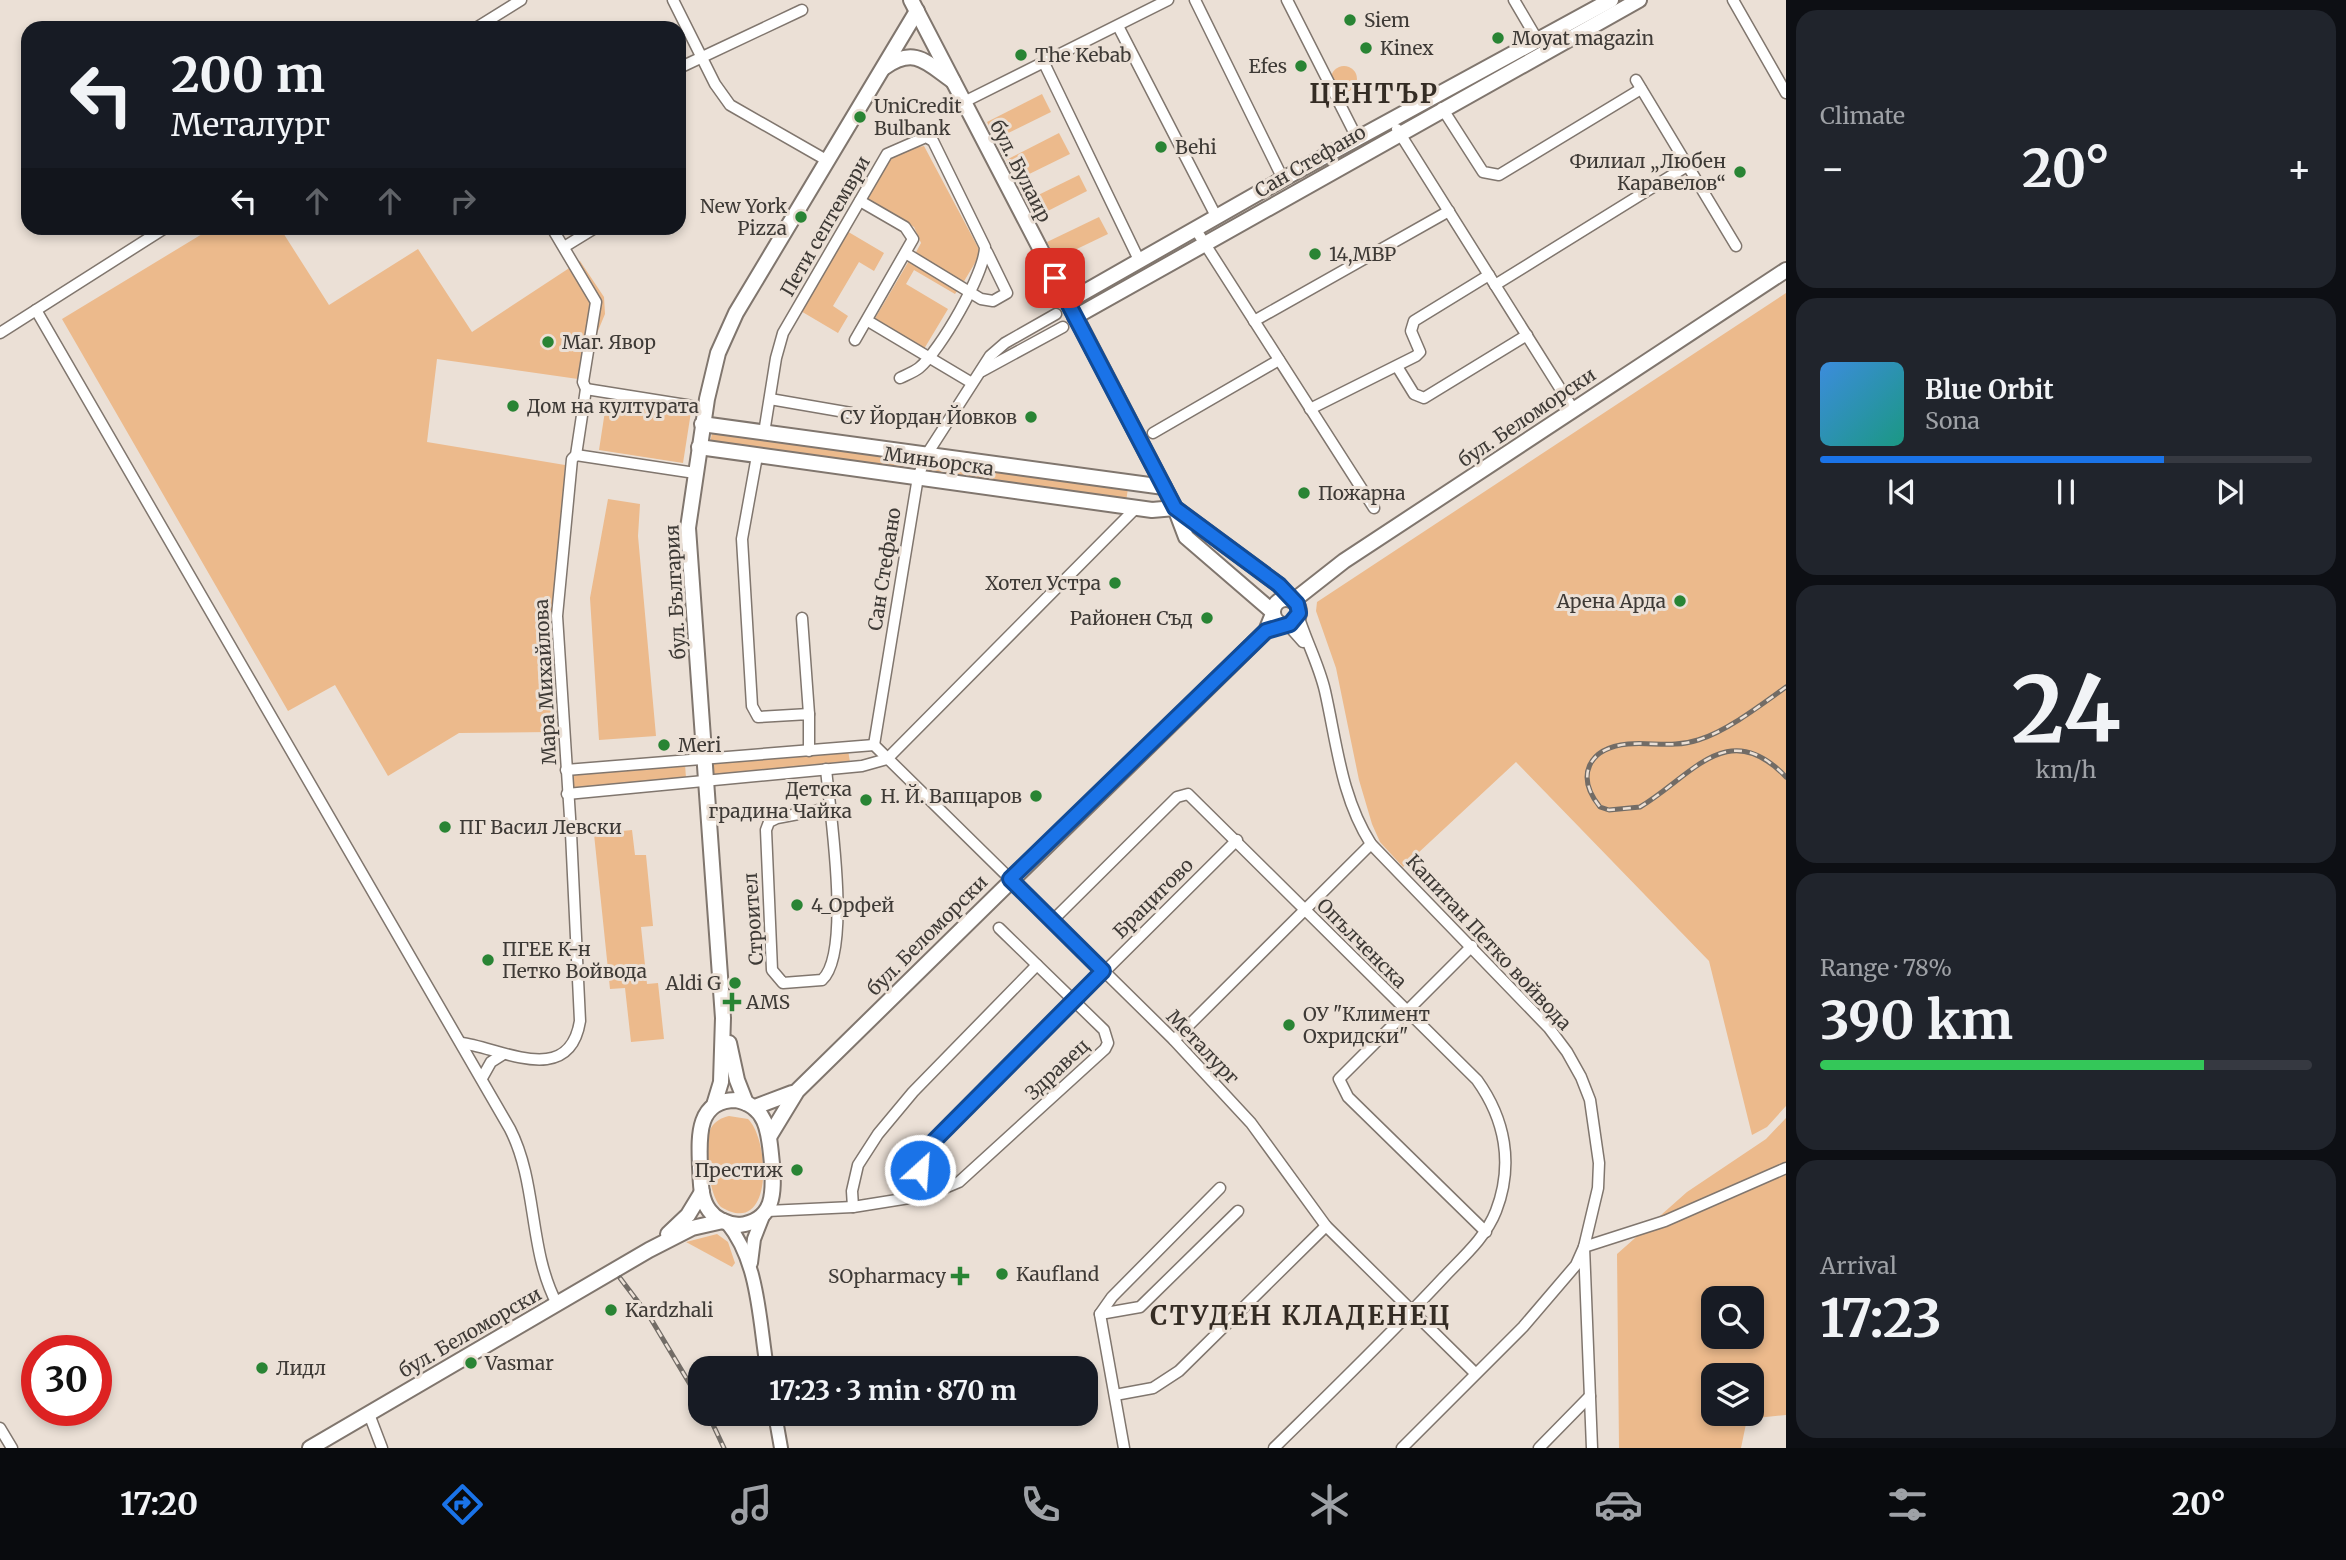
<!DOCTYPE html>
<html lang="en">
<head>
<meta charset="utf-8">
<style>
  :root { --surface:#171b24; --page:#20242c; --text:#f1f3f6; --muted:#9ea1a6; --line:#363941; --accent:#1a73e8 }
  body { margin:0; font-family:Merriweather,serif; background:var(--page); color:var(--text); height:100vh; display:flex; flex-direction:column; font-size:26px; white-space:nowrap }
  * { box-sizing:border-box; margin:0 }
  p { font-size:23px; color:var(--muted) }
  .icon { flex:none; width:38px; height:38px; fill:none; stroke:currentColor; stroke-width:2; stroke-linecap:round; stroke-linejoin:round }
  .map { position:relative; flex:1; overflow:hidden }
  .drawer { display:flex; flex-direction:column; gap:10px; padding:10px; background:#0d0f14; width:560px }
  .drawer>* { flex:none }
  .top-card { position:absolute; left:21px; top:21px; width:665px; height:214px; border-radius:21px; box-shadow:0 4px 10px #0003; background:#171b24; color:var(--text); overflow:hidden }
  .tools { position:absolute; left:1701px; top:1286px; display:grid; gap:14px }
  .tools a { display:grid; place-items:center; width:63px; height:63px; border-radius:14px; background:var(--surface); box-shadow:0 4px 10px #0003; font-size:35px }
  .speed { position:absolute; left:21px; top:1335px; display:flex; gap:14px; font-size:35px; font-weight:700; text-align:center }
  .speed>* { display:grid; place-content:center; width:91px; height:91px; border-radius:50%; background:var(--surface); box-shadow:0 4px 10px #0003; line-height:1 }
  .speed .limit { border:10px solid #d22; background:#fff; color:#111 }
  .pin { position:absolute; display:grid; place-items:center; width:60px; height:60px; color:#fff; margin:-30px; border-radius:14px; box-shadow:0 4px 10px #0006 }
  .me { position:absolute; width:77px; margin:-38px; rotate:26deg; stroke-linejoin:round; filter:drop-shadow(0 0 5px #0008) }
  .turn { display:flex; align-items:center; gap:24px; height:147px; padding:0 35px; font-size:32px }
  .turn .icon { width:91px; height:91px; stroke-width:2.5 }
  .turn b { display:block; font-size:49px; line-height:60px }
  .lanes { display:flex; align-items:center; height:66px; padding:0 35px; background:#0003; justify-content:center; gap:35px; direction:ltr }
  .lanes .off { opacity:.35 }
  .big { font-size:52px; font-weight:700; line-height:1.1 }
  .drawer .widget { flex:1; display:flex; flex-direction:column; justify-content:center; gap:10px; min-width:0; padding:0 24px; border-radius:21px; background:var(--page) }
  .drawer .dial { align-items:center; gap:0 }
  .dial b { font-size:91px; line-height:1 }
  .song { display:flex; align-items:center; gap:21px }
  .cover { width:84px; height:84px; border-radius:10px; background:linear-gradient(135deg,hsl(210 70% 55%),hsl(170 70% 35%)) }
  .played { height:7px; border-radius:4px; background:linear-gradient(90deg,var(--accent) 70%,var(--line) 70%) }
  .keys { display:flex; justify-content:space-around; direction:ltr }
  .heat { display:flex; justify-content:space-between; align-items:center; font-size:38px; direction:ltr }
  .charge { height:10px; border-radius:5px; background:linear-gradient(90deg,#34c759 78%,var(--line) 0) }
  .trip { position:absolute; left:688px; top:1356px; width:410px; height:70px; border-radius:21px; background:var(--surface); box-shadow:0 4px 10px #0003; font-weight:700; line-height:70px; text-align:center }
  .menu { display:flex; height:112px; justify-content:space-around; align-items:center; background:#090b0e; color:var(--muted) }
  .menu .icon { width:49px; height:49px }
  .menu .on { color:var(--accent) }
  .menu b { font-size:32px; color:var(--text) }
  main { display:flex; flex:1; min-height:0 }
  .map>svg:first-child { display:block }
  .green { fill:#ecba8c; fill-rule:evenodd }
  .lines { fill:none; stroke-linecap:round; stroke-linejoin:round }
  .minor-casing { stroke:#80766e; stroke-width:13 }
  .tertiary-casing { stroke:#80766e; stroke-width:16 }
  .secondary-casing { stroke:#80766e; stroke-width:18 }
  .primary-casing { stroke:#80766e; stroke-width:18 }
  .minor { stroke:#fff; stroke-width:10 }
  .tertiary { stroke:#fff; stroke-width:12 }
  .secondary { stroke:#fff; stroke-width:14 }
  .primary { stroke:#fff; stroke-width:14 }
  .rail-casing { stroke:#726c66; stroke-width:5 }
  .rail { stroke:#ebe0d6; stroke-width:2.5; stroke-dasharray:8; stroke-linecap:butt }
  .route-casing { stroke:#114b97; stroke-width:18 }
  .route { stroke:#1a73e8; stroke-width:12 }
  .poi-dot { fill:#298434; stroke:#ebe0d6; stroke-width:2.5 }
  .labels { text-anchor:middle; dominant-baseline:central; stroke-width:6; stroke-linejoin:round; paint-order:stroke }
  .poi-label { font-size:19px; fill:#3e3a36; stroke:#ebe0d6; text-anchor:start }
  .street-label { font-size:19px; fill:#3e3a36; stroke:#ebe0d6 }
  .district-label { font-size:26px; font-weight:bold; letter-spacing:2px; fill:#342c24; stroke:#ebe0d6 }
</style>
</head>
<body>
<main>
<div class="map">
<svg width="1786" height="1448" viewBox="0 0 1786 1448">
  <rect width="100%" height="100%" fill="#ebe0d6"/>
  <!-- green -->
  <g class="green">
    <circle cx="1344" cy="79" r="13"/>
    <polygon points="1042,94 1051,112 996,139 987,122"/>
    <polygon points="1059,133 1070,154 1017,180 1006,160"/>
    <polygon points="924,146 981,253 963,283 915,254 921,243 914,227 865,198 893,152"/>
    <polygon points="1079,175 1087,191 1034,218 1026,201"/>
    <polygon points="1099,217 1108,234 1056,259 1047,242"/>
    <polygon points="840,227 884,253 874,271 859,262 833,306 848,316 838,333 794,307"/>
    <polygon points="212,228 280,228 329,305 418,249 472,332 580,261 604,297 605,314 578,379 437,359 427,442 565,465 551,732 459,733 388,776 335,685 288,711 62,319"/>
    <polygon points="910,259 959,288 955,294 914,270 906,284 948,309 924,349 874,320"/>
    <polygon points="1786,293 1786,1106 1767,1127 1752,1135 1709,961 1516,762 1403,867 1380,842 1372,824 1359,780 1336,668 1316,611 1317,602"/>
    <polygon points="607,398 691,412 683,463 599,450"/>
    <polygon points="712,433 904,459 903,469 710,443"/>
    <polygon points="930,459 1128,488 1126,502 928,473"/>
    <polygon points="608,499 640,504 638,536 656,736 599,740 590,598"/>
    <polygon points="848,750 850,762 711,776 709,763"/>
    <polygon points="685,764 686,778 570,788 569,774"/>
    <polygon points="632,830 635,855 646,855 653,926 641,927 647,984 658,983 664,1039 631,1042 625,988 610,989 594,834"/>
    <path d="M 729,1116 L 748,1119 C 770,1140 774,1239 721,1207 C 709,1196 702,1143 711,1128 C 715,1121 721,1118 729,1116 Z"/>
    <path d="M 1786,1118 L 1786,1415 L 1747,1419 L 1741,1448 L 1619,1448 L 1617,1254 L 1687,1192 L 1766,1139 ZM 1713,1298 L 1752,1298 L 1752,1337 L 1713,1337 ZM 1713,1376 L 1752,1376 L 1752,1414 L 1713,1414 Z"/>
    <polygon points="717,1234 728,1242 735,1263 732,1267 686,1242"/>
  </g>
  <g class="lines">
    <!-- minor casing -->
    <g class="minor-casing">
      <g id="minor">
        <polyline points="673,0 715,84 730,105 828,161"/>
        <polyline points="1195,0 1283,179"/>
        <polyline points="1287,0 1357,138"/>
        <polyline points="1514,0 1537,39"/>
        <polyline points="1733,0 1786,93"/>
        <polyline points="1118,26 1217,218"/>
        <polyline points="476,28 521,0"/>
        <polyline points="1044,63 1140,262"/>
        <polyline points="679,68 802,10"/>
        <polyline points="1636,80 1736,246"/>
        <polyline points="964,102 1168,0"/>
        <polyline points="1442,108 1483,172 1499,175 1641,89"/>
        <polyline points="1397,129 1573,409"/>
        <polyline points="1196,230 1374,508"/>
        <polyline points="564,247 595,228"/>
        <polyline points="907,254 981,299 993,301 1007,293 987,252"/>
        <polyline points="1495,285 1687,166"/>
        <path d="M 36,310 L 510,1129 C 538,1184 528,1249 557,1304"/>
        <polyline points="868,321 972,383"/>
        <polyline points="1254,321 1449,211"/>
        <polyline points="0,333 165,228"/>
        <polyline points="855,340 913,239 905,227 860,201"/>
        <polyline points="1398,368 1414,394 1424,398 1527,335"/>
        <polyline points="982,371 1063,327"/>
        <polyline points="586,389 705,408"/>
        <polyline points="770,399 851,413"/>
        <polyline points="1310,409 1416,356 1420,352 1411,331 1414,321 1489,275"/>
        <path d="M 764,433 L 776,358 L 783,333 L 887,154 L 926,137 L 933,141 L 985,247 C 985,273 940,351 919,368 C 914,372 906,375 900,378"/>
        <polyline points="1153,433 1279,360"/>
        <polyline points="576,455 695,473"/>
        <polyline points="757,456 742,539 752,706 758,717 809,714 809,751"/>
        <path d="M 1298,615 C 1306,641 1319,665 1325,691 C 1337,744 1341,797 1371,844 L 1549,1028 L 1567,1052 L 1581,1077 L 1590,1100 L 1599,1163 L 1598,1188 L 1584,1247 L 1576,1265 L 1523,1327 L 1402,1448"/>
        <polyline points="802,618 809,714"/>
        <polyline points="1287,624 1303,642"/>
        <polyline points="874,745 1174,1040 1251,1123 1326,1226 1475,1373"/>
        <polyline points="874,745 918,477 927,454 990,356 1005,343 1056,314"/>
        <path d="M 826,769 C 830,812 852,953 822,980 L 783,983 L 772,970 L 766,830 L 769,822 L 777,818 L 830,808"/>
        <polyline points="566,770 874,745"/>
        <polyline points="567,794 862,766 887,759 1136,508"/>
        <path d="M 1052,921 L 1177,797 L 1188,794 L 1477,1080 C 1505,1119 1514,1164 1496,1211 C 1486,1237 1463,1257 1444,1277 C 1389,1336 1331,1392 1274,1448"/>
        <path d="M 999,928 L 1104,1030 L 1108,1043 L 1105,1049 L 959,1182 L 928,1195 L 920,1170 L 928,1147 C 1030,1045 1133,942 1237,840"/>
        <polyline points="1472,946 1339,1079 1348,1097 1486,1232"/>
        <polyline points="1174,1040 1371,844"/>
        <path d="M 461,1043 C 499,1047 569,1089 580,1021 L 571,833 L 557,616 L 572,459 L 576,455 L 586,389 L 583,382 L 596,302 L 552,228"/>
        <polyline points="482,1078 491,1062 502,1055"/>
        <polyline points="853,1207 852,1191 858,1165 878,1134 913,1092 1037,965"/>
        <polyline points="767,1211 853,1207 928,1195"/>
        <polyline points="1100,1314 1140,1307 1238,1211"/>
        <polyline points="1115,1395 1153,1388 1179,1371 1326,1226"/>
        <polyline points="369,1414 382,1448"/>
        <polyline points="0,1428 12,1448"/>
        <polyline points="1124,1448 1100,1314 1112,1297 1220,1188"/>
        <polyline points="1539,1448 1590,1396"/>
        <polyline points="1592,1448 1584,1247 1665,1221 1786,1168"/>
      </g>
    </g>
    <!-- tertiary casing -->
    <g class="tertiary-casing">
      <g id="tertiary">
        <path d="M 727,1223 C 759,1262 759,1320 767,1368"/>
        <polyline points="751,1263 754,1239 763,1216"/>
        <polyline points="775,1414 781,1448"/>
      </g>
    </g>
    <!-- secondary casing -->
    <g class="secondary-casing">
      <g id="secondary">
        <polyline points="911,0 1175,508 1186,537 1273,612"/>
        <path d="M 885,67 C 915,46 927,63 953,81"/>
        <polyline points="1067,302 1283,179 1611,0"/>
        <polyline points="1075,317 1639,0"/>
        <polyline points="702,424 1164,487"/>
        <polyline points="699,447 1152,510 1175,508"/>
        <polyline points="1175,508 1279,585 1291,600"/>
        <polyline points="729,1043 737,1080 746,1103"/>
        <polyline points="714,1105 721,1082 723,1018 688,528 707,399 718,353 736,313 917,11"/>
      </g>
    </g>
    <!-- primary casing -->
    <g class="primary-casing">
      <g id="primary">
        <circle cx="1286" cy="612" r="13"/>
        <polyline points="1293,601 1344,561 1786,270"/>
        <path d="M 736,1100 C 769,1106 769,1136 772,1164 C 774,1192 775,1221 739,1225 C 728,1224 716,1220 709,1210 C 700,1198 701,1182 700,1167 C 699,1138 696,1100 736,1100 Z"/>
        <polyline points="755,1107 792,1093"/>
        <polyline points="769,1137 797,1091 1266,631 1273,614"/>
        <polyline points="668,1234 688,1215 702,1192"/>
        <polyline points="310,1448 649,1250 692,1228 723,1221"/>
      </g>
    </g>
    <!-- minor -->
    <use href="#minor" class="minor"/>
    <!-- tertiary -->
    <use href="#tertiary" class="tertiary"/>
    <!-- secondary -->
    <use href="#secondary" class="secondary"/>
    <!-- primary -->
    <use href="#primary" class="primary"/>
    <!-- rail casing -->
    <g class="rail-casing">
      <g id="rail">
        <path d="M 1786,687 C 1761,705 1727,731 1698,740 C 1674,748 1651,742 1628,744 C 1588,748 1575,776 1600,807 L 1609,810 L 1640,807 C 1692,776 1728,716 1786,777"/>
        <polyline points="620,1278 651,1319 700,1401"/>
        <polyline points="708,1414 724,1448"/>
      </g>
    </g>
    <!-- rail -->
    <use href="#rail" class="rail"/>
  </g>
  <g class="lines">
    <!-- route casing -->
    <g class="route-casing">
      <polyline id="route" points="920,1170 928,1147 1103,971 1010,879 1266,631 1290,624 1299,613 1297,604 1279,585 1175,508 1055,278"/>
    </g>
    <!-- route -->
    <use href="#route" class="route"/>
  </g>
  <!-- markers -->
  <g class="poi-dot">
    <circle cx="1350" cy="20" r="7"/>
    <circle cx="1498" cy="38" r="7"/>
    <circle cx="1366" cy="48" r="7"/>
    <circle cx="1021" cy="55" r="7"/>
    <circle cx="1301" cy="66" r="7"/>
    <circle cx="860" cy="117" r="7"/>
    <circle cx="1161" cy="147" r="7"/>
    <circle cx="1740" cy="172" r="7"/>
    <circle cx="801" cy="217" r="7"/>
    <circle cx="1315" cy="254" r="7"/>
    <circle cx="548" cy="342" r="7"/>
    <circle cx="513" cy="406" r="7"/>
    <circle cx="1031" cy="417" r="7"/>
    <circle cx="1304" cy="493" r="7"/>
    <circle cx="1115" cy="583" r="7"/>
    <circle cx="1680" cy="601" r="7"/>
    <circle cx="1207" cy="618" r="7"/>
    <circle cx="664" cy="745" r="7"/>
    <circle cx="1036" cy="796" r="7"/>
    <circle cx="866" cy="800" r="7"/>
    <circle cx="445" cy="827" r="7"/>
    <circle cx="797" cy="905" r="7"/>
    <circle cx="488" cy="960" r="7"/>
    <circle cx="735" cy="983" r="7"/>
    <path d="M728.5 991.5h7v7h7v7h-7v7h-7v-7h-7v-7h7z"/>
    <circle cx="1289" cy="1025" r="7"/>
    <circle cx="797" cy="1170" r="7"/>
    <circle cx="1002" cy="1274" r="7"/>
    <path d="M956.5 1265.5h7v7h7v7h-7v7h-7v-7h-7v-7h7z"/>
    <circle cx="611" cy="1310" r="7"/>
    <circle cx="471" cy="1363" r="7"/>
    <circle cx="262" cy="1368" r="7"/>
  </g>
  <g class="labels">
    <!-- poi labels -->
    <g class="poi-label">
      <text x="1364" y="20">Siem</text>
      <text x="1512" y="38">Moyat magazin</text>
      <text x="1380" y="48">Kinex</text>
      <text x="1035" y="55">The Kebab</text>
      <text x="1287" y="66" text-anchor="end">Efes</text>
      <text x="874" y="106">UniCredit<tspan x="874" dy="22">Bulbank</tspan></text>
      <text x="1175" y="147">Behi</text>
      <text x="1726" y="161" text-anchor="end">Филиал „Любен<tspan x="1726" dy="22">Каравелов“</tspan></text>
      <text x="787" y="206" text-anchor="end">New York<tspan x="787" dy="22">Pizza</tspan></text>
      <text x="1329" y="254">14,МВР</text>
      <text x="562" y="342">Маг. Явор</text>
      <text x="527" y="406">Дом на културата</text>
      <text x="1017" y="417" text-anchor="end">СУ Йордан Йовков</text>
      <text x="1318" y="493">Пожарна</text>
      <text x="1101" y="583" text-anchor="end">Хотел Устра</text>
      <text x="1666" y="601" text-anchor="end">Арена Арда</text>
      <text x="1193" y="618" text-anchor="end">Районен Съд</text>
      <text x="678" y="745">Meri</text>
      <text x="852" y="789" text-anchor="end">Детска<tspan x="852" dy="22">градина Чайка</tspan></text>
      <text x="1022" y="796" text-anchor="end">Н. Й. Вапцаров</text>
      <text x="459" y="827">ПГ Васил Левски</text>
      <text x="811" y="905">4_Орфей</text>
      <text x="502" y="949">ПГЕЕ К-н<tspan x="502" dy="22">Петко Войвода</tspan></text>
      <text x="721" y="983" text-anchor="end">Aldi G</text>
      <text x="746" y="1002">AMS</text>
      <text x="1303" y="1014">ОУ "Климент<tspan x="1303" dy="22">Охридски"</tspan></text>
      <text x="783" y="1170" text-anchor="end">Престиж</text>
      <text x="1016" y="1274">Kaufland</text>
      <text x="946" y="1276" text-anchor="end">SOpharmacy</text>
      <text x="625" y="1310">Kardzhali</text>
      <text x="485" y="1363">Vasmar</text>
      <text x="276" y="1368">Лидл</text>
    </g>
    <!-- street labels -->
    <g class="street-label">
      <text transform="translate(1310 161) rotate(-30)">Сан Стефано</text>
      <text transform="translate(1021 171) rotate(63)">бул. Булаир</text>
      <text transform="translate(825 226) rotate(-60)">Пети септември</text>
      <text transform="translate(1527 417) rotate(-34)">бул. Беломорски</text>
      <text transform="translate(939 461) rotate(8)">Миньорска</text>
      <text transform="translate(884 569) rotate(-81)">Сан Стефано</text>
      <text transform="translate(675 592) rotate(-93)">бул. България</text>
      <text transform="translate(545 682) rotate(-93)">Мара Михайлова</text>
      <text transform="translate(1153 898) rotate(-45)">Брацигово</text>
      <text transform="translate(753 919) rotate(-94)">Строител</text>
      <text transform="translate(927 935) rotate(-45)">бул. Беломорски</text>
      <text transform="translate(1489 942) rotate(47)">Капитан Петко войвода</text>
      <text transform="translate(1362 943) rotate(45)">Опълченска</text>
      <text transform="translate(1203 1047) rotate(46)">Металург</text>
      <text transform="translate(1057 1069) rotate(-43)">Здравец</text>
      <text transform="translate(470 1332) rotate(-30)">бул. Беломорски</text>
    </g>
    <!-- district labels -->
    <g class="district-label">
      <text x="1374" y="93">ЦЕНТЪР</text>
      <text x="1301" y="1315">СТУДЕН КЛАДЕНЕЦ</text>
    </g>
  </g>
</svg>
<div class="tools">
<a><svg class="icon" aria-label="search" viewBox="0 0 24 24"><circle cx="10" cy="10" r="6"/><path d="M15 15l6 6"/></svg></a>
<a><svg class="icon" aria-label="layers" viewBox="0 0 24 24"><path d="M12 4l9 5-9 5-9-5zM3 14l9 5 9-5"/></svg></a>
</div>
<div class="speed"><div class="limit">30</div></div>
<div class="pin" style="left:1055px;top:278px;background:#d93025"><svg class="icon" aria-label="arrive" viewBox="0 0 24 24"><path d="M6 21V4h12l-3 4 3 4H6"/></svg></div>
<svg class="me" style="left:920px;top:1170px" viewBox="-20 -20 40 40"><circle r="17" fill="#1a73e8" stroke="#fff" stroke-width="3"/><path d="M0-11L8 9 0 5-8 9z" fill="#fff"/></svg>
<div class="trip">17:23 · 3 min · 870 m</div>
<div class="top-card">
<div class="turn"><svg class="icon" aria-label="left" viewBox="0 0 24 24"><path d="M17 20v-9H6M10 6l-5 5 5 5"/></svg><div><b>200 m</b>Металург</div></div>
<div class="lanes"><svg class="icon" aria-label="left" viewBox="0 0 24 24"><path d="M17 20v-9H6M10 6l-5 5 5 5"/></svg><svg class="icon off" aria-label="ahead" viewBox="0 0 24 24"><path d="M12 20V5M6 11l6-6 6 6"/></svg><svg class="icon off" aria-label="ahead" viewBox="0 0 24 24"><path d="M12 20V5M6 11l6-6 6 6"/></svg><svg class="icon off" aria-label="right" viewBox="0 0 24 24"><path d="M7 20v-9h11M14 6l5 5-5 5"/></svg></div>
</div>
</div>
<section class="drawer">
<div class="widget"><p>Climate</p>
<div class="heat"><a>−</a><b class="big">20°</b><a>+</a></div>
</div>
<div class="widget">
<div class="song"><i class="cover"></i><div><b>Blue Orbit</b><p>Sona</p></div></div>
<div class="played"></div>
<div class="keys"><svg class="icon" aria-label="previous" viewBox="0 0 24 24"><path d="M18 5L8 12l10 7zM5 5v14"/></svg><svg class="icon" aria-label="pause" viewBox="0 0 24 24"><path d="M8 5v14M16 5v14"/></svg><svg class="icon" aria-label="next" viewBox="0 0 24 24"><path d="M6 5l10 7-10 7zM19 5v14"/></svg></div>
</div>
<div class="widget dial"><b>24</b><p>km/h</p></div>
<div class="widget"><p>Range · 78%</p><b class="big">390 km</b><div class="charge"></div></div>
<div class="widget"><p>Arrival</p><b class="big">17:23</b></div>
</section>
</main>
<nav class="menu">
<b>17:20</b>
<svg class="icon on" aria-label="directions" viewBox="0 0 24 24"><path d="M12 3l9 9-9 9-9-9zM9 14v-3h6M13 9l2 2-2 2"/></svg>
<svg class="icon" aria-label="music" viewBox="0 0 24 24"><path d="M9 18V5l10-2v13"/><circle cx="6" cy="18" r="3"/><circle cx="16" cy="16" r="3"/></svg>
<svg class="icon" aria-label="phone" viewBox="0 0 24 24"><path d="M5 4h4l2 5-3 2q2 4 5 5l2-3 5 2v4C11 20 4 13 5 4z"/></svg>
<svg class="icon" aria-label="climate" viewBox="0 0 24 24"><path d="M12 3v18M4 7l16 10M4 17L20 7"/></svg>
<svg class="icon" aria-label="car" viewBox="0 0 24 24"><path d="M5 17H2v-5l4-1 3-4h7l3 4 3 1v5h-3M9 17h6M6 11h13"/><circle cx="7" cy="17" r="2"/><circle cx="17" cy="17" r="2"/></svg>
<svg class="icon" aria-label="filters" viewBox="0 0 24 24"><path d="M4 7h16M4 17h16"/><circle cx="9" cy="7" r="2"/><circle cx="15" cy="17" r="2"/></svg>
<b>20°</b>
</nav>
</body>
</html>
